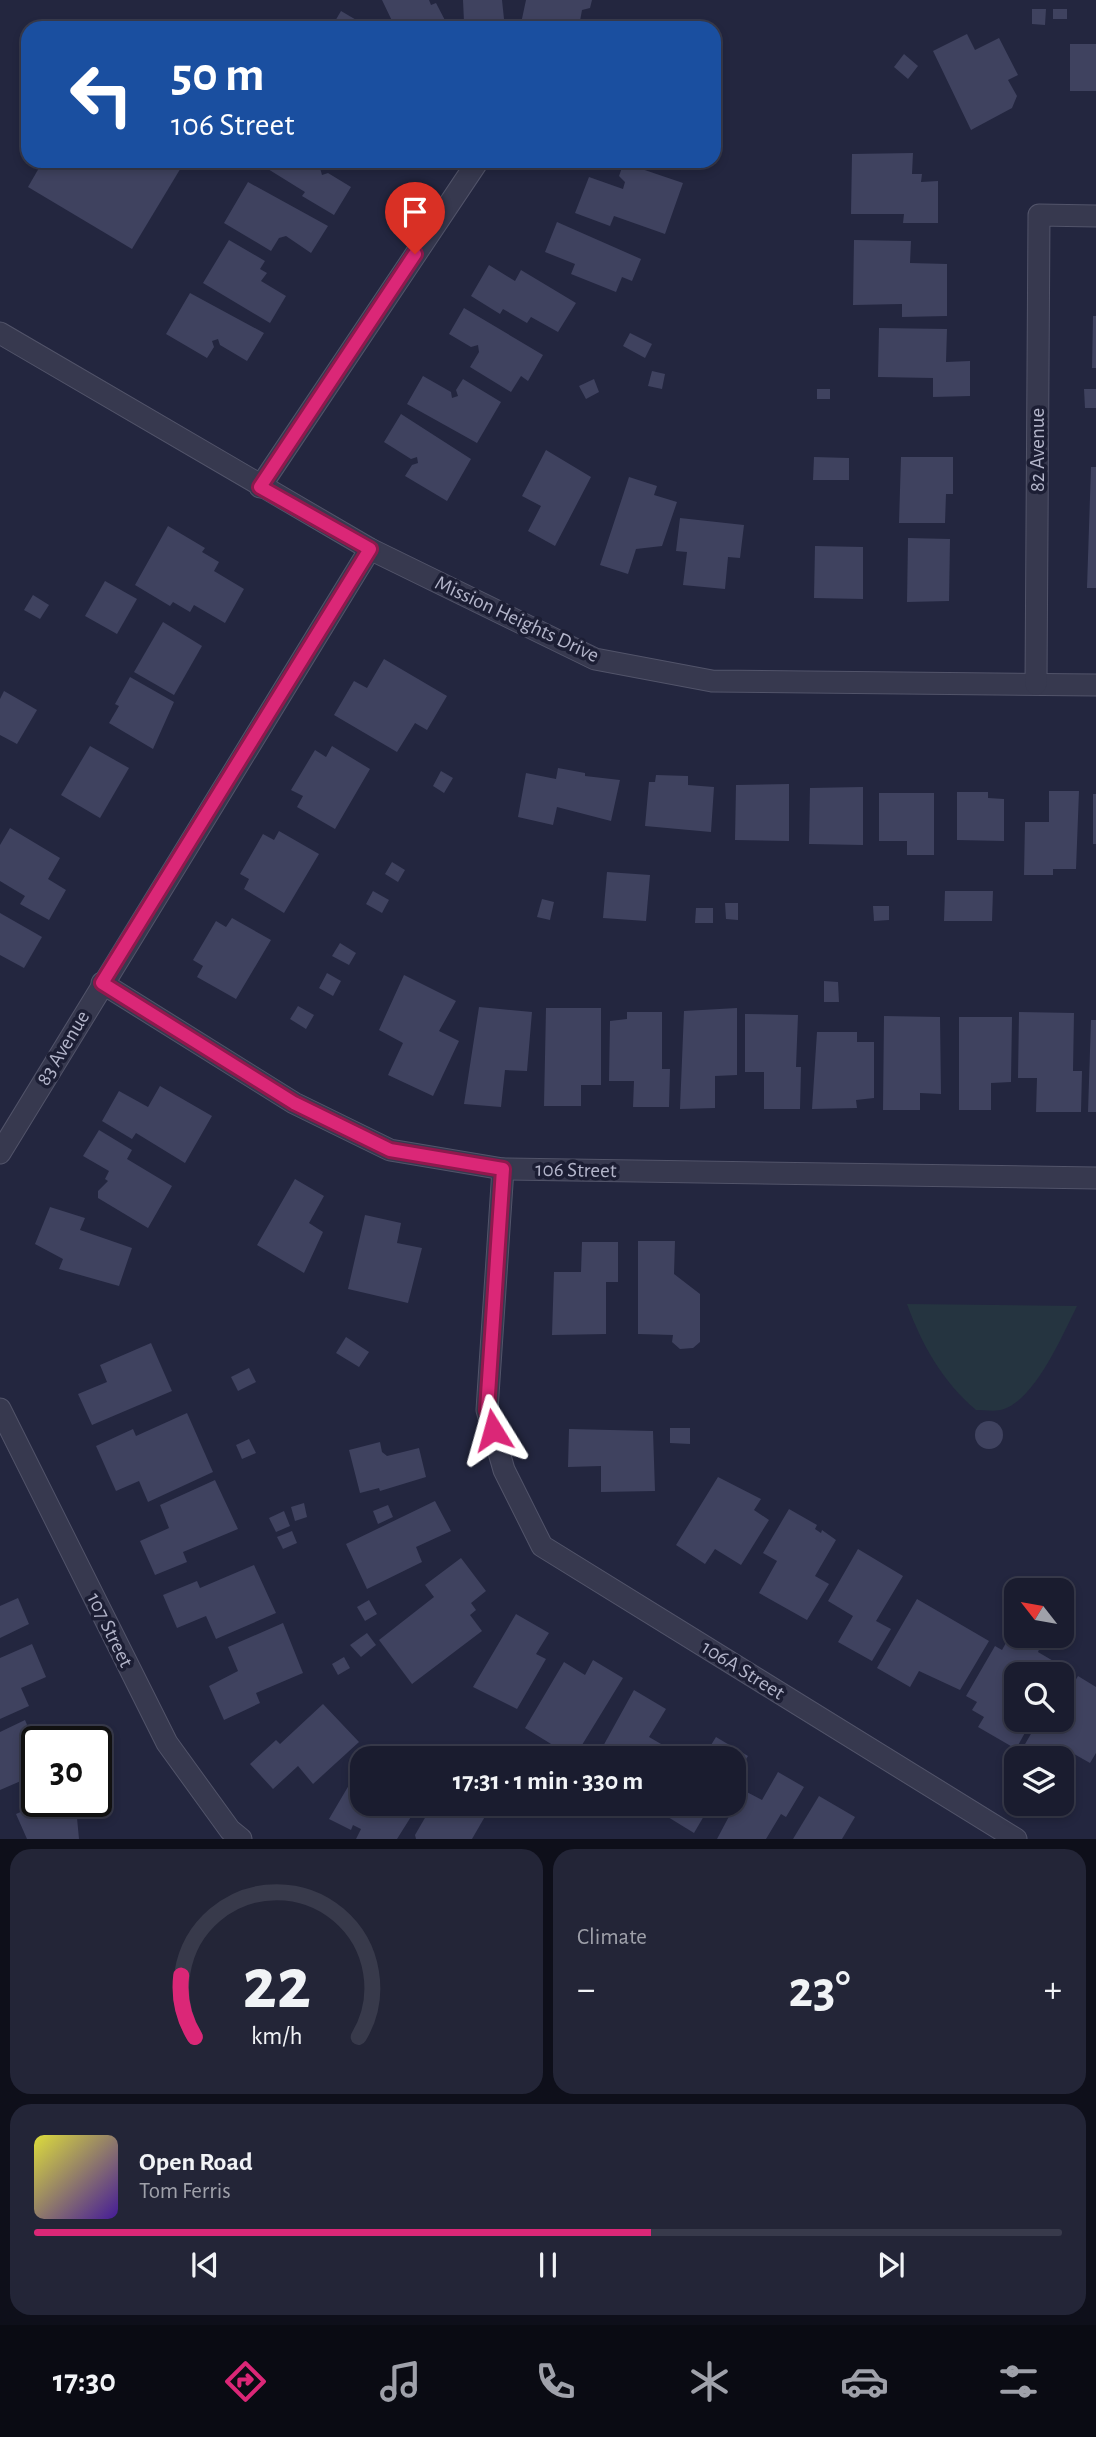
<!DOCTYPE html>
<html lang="en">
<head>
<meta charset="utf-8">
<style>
  :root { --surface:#1a1c2f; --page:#232537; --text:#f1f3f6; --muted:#9fa1aa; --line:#383a4b; --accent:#db2777 }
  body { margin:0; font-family:"Alegreya Sans",sans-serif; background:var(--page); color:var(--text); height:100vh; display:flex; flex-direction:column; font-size:26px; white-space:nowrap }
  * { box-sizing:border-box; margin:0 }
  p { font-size:23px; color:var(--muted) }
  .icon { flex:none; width:38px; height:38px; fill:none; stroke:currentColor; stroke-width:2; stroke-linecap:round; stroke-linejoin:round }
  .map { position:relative; height:1839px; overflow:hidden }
  .drawer { display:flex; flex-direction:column; gap:10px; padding:10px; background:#0e0f1a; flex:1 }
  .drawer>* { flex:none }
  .guide { position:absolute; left:21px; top:21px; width:700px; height:147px; border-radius:21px; box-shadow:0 4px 10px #0003,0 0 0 2px var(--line); background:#1a4fa0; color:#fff; overflow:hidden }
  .needle { width:46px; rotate:301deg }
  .buttons { position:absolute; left:1004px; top:1578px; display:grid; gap:14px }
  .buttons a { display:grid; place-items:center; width:70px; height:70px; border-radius:14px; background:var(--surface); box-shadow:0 4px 10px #0003,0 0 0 2px var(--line); font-size:35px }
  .speed { position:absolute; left:21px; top:1726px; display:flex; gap:14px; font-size:35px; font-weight:700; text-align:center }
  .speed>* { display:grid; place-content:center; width:91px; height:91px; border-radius:50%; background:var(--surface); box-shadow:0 4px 10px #0003,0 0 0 2px var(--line); line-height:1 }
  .speed .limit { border:4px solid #111; border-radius:10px; background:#fff; color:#111 }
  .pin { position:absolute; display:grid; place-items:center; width:60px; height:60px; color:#fff; margin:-72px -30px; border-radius:50% 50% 50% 0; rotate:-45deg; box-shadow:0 0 7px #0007 }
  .pin .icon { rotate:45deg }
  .me { position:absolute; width:77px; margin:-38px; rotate:352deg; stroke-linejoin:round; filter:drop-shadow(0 0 5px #0008) }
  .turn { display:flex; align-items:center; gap:24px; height:147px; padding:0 35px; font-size:32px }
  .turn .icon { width:91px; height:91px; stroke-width:2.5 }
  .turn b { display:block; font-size:49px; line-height:60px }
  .big { font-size:52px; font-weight:700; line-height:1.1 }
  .drawer .card { flex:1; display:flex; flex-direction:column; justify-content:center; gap:10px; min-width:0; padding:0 24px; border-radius:21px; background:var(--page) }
  .drawer .dial { align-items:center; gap:0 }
  .dial svg { height:182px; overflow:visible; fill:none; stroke:var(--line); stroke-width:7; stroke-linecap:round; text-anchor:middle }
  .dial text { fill:var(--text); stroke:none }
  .song { display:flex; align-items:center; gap:21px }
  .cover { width:84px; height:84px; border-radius:10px; background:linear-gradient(135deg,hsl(60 70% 55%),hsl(260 70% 35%)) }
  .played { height:7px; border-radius:4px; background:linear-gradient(90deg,var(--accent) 60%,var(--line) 60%) }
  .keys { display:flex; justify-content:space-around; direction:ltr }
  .heat { display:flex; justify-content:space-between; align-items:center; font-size:38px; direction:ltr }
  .drawer .tiles { flex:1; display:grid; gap:10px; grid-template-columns:1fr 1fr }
  .card:last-child { grid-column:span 2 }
  .trip { position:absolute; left:350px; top:1746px; width:396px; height:70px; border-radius:21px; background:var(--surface); box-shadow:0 4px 10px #0003,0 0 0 2px var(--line); font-weight:700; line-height:70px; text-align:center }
  .dock { display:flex; height:112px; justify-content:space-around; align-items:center; background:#0a0b13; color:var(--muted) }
  .dock .icon { width:49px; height:49px }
  .dock .selected { color:var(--accent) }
  .dock b { font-size:32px; color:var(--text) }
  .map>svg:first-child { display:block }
  .green { fill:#253440 }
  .building { fill:#3f425f }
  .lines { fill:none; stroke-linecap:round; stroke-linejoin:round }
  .minor-casing { stroke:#52546a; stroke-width:23 }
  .minor { stroke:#37394f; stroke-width:21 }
  .route-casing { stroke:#8e194d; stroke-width:18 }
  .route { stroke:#db2777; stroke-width:12 }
  .labels { text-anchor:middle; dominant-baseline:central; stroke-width:7; stroke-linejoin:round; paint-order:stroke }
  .street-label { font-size:21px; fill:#b3b5ca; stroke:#1c1e34 }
</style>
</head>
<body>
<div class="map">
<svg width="1096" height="1839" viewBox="0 0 1096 1839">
  <rect width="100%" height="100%" fill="#23263f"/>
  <!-- green -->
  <path class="green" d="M 907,1304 L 1077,1306 C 1063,1334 1036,1398 1004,1409 C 997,1412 984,1410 976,1410 C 942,1381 922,1345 907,1304 Z"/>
  <!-- building -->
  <g class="building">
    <polygon points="382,0 429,0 431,5 436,3 449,28 406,28 402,21 394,25"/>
    <polygon points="463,0 502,0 504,19 464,22"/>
    <polygon points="526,0 592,0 590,8 582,10 580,21 576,24 555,19 554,28 520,28"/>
    <polygon points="1032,9 1046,9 1045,25 1032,24"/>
    <rect x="1053" y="9" width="14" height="10"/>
    <polygon points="341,11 370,28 331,28"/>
    <polygon points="967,34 975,50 999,38 1018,75 1008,80 1017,96 1012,108 971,130 933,51"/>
    <rect x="1070" y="44" width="26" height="47"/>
    <polygon points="904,54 918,66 908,79 894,67"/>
    <polygon points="913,153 912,174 922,174 921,182 938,181 938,223 903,223 904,214 851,214 852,154"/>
    <polygon points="43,161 185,161 132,249 28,187"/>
    <polygon points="255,161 325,161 320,168 322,175 328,173 351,187 334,215 302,196 305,192"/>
    <polygon points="627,164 683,183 665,234 614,216 610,226 575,213 589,177 623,189 625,182 619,176 623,165"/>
    <polygon points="248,182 328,226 311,253 286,236 279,238 271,251 224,223"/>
    <polygon points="557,222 641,259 632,281 622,277 616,292 571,274 575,264 545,252"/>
    <polygon points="229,240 265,261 260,269 267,273 261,281 286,296 270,323 203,283"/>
    <polygon points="854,240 911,241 910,263 947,264 947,316 902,317 902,304 853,305"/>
    <polygon points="489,265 515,281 521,270 576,303 558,332 531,317 527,323 503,309 500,314 471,296"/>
    <polygon points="190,293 264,333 247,361 220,345 218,339 212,341 214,347 207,358 166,334"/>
    <polygon points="464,308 543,355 528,381 521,376 511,392 470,367 479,352 478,345 471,347 449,334"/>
    <polygon points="1093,316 1096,316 1096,368 1092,368"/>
    <polygon points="879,328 947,329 946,362 970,361 970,396 933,397 933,378 878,377"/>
    <polygon points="630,333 652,344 645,358 623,346"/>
    <polygon points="652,371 665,374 662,389 648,386"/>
    <polygon points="423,376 451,392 452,398 458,396 456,390 463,379 501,402 477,443 407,404"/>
    <polygon points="594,379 599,392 586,399 579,386"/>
    <rect x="817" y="389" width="13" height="10"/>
    <polygon points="1084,389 1096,389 1096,408 1085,408"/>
    <polygon points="401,414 471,459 447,501 405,476 412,465 418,463 417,457 411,459 384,442"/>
    <polygon points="546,450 591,477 555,546 528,531 541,506 522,496"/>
    <polygon points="814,457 849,458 849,480 813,480"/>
    <polygon points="901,457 953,457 953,494 946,494 945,523 899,523"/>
    <polygon points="1091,467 1096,467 1096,588 1087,588"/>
    <polygon points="629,477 657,486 654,495 677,502 662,546 636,549 628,574 600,565"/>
    <polygon points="680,518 744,525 740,558 728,557 725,589 683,585 687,552 676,551"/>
    <polygon points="168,526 205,548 202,552 219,562 214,571 244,589 225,623 194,605 190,612 173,602 170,606 135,585"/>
    <polygon points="908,538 950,539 949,601 907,602"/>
    <polygon points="815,546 863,547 863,599 814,598"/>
    <polygon points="105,581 137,599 117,634 85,616"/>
    <polygon points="33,595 49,605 40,619 24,610"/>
    <polygon points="163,622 202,646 174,695 134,672"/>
    <polygon points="384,659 447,696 427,730 415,723 397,752 334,715 354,681 367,688"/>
    <polygon points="130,677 174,702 153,749 109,723 119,706 115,704"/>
    <polygon points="4,691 37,710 17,744 0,735 0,699"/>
    <polygon points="90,746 129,768 100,818 61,795"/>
    <polygon points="332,746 370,769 335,829 297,807 303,796 291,790 315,750 326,757"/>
    <polygon points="558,768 585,773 585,776 620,780 611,821 557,807 553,825 518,817 526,773 556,779"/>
    <polygon points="441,771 453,778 444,793 433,786"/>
    <polygon points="656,775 688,776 688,785 714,787 711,832 645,826 649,782 655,782"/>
    <polygon points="789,784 789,841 735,840 736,785"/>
    <polygon points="863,787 863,845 809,844 810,788"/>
    <polygon points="1049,791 1079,791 1076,869 1053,869 1053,875 1024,875 1025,822 1049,822"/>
    <polygon points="957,792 988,792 988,798 1004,799 1004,841 957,840"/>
    <polygon points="879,793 934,793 934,855 907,855 907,841 879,841"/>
    <rect x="1093" y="794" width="3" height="50"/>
    <polygon points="10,828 60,858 48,879 66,890 49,920 20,904 25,896 0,881 0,845"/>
    <polygon points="279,831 319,854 284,913 244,889 249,879 240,874 263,834 274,840"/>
    <polygon points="392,862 405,870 398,882 385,874"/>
    <polygon points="607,872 650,875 646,921 603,918"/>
    <polygon points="373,891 389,900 382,913 366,904"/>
    <polygon points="945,891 993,891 992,921 944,921"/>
    <polygon points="542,899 554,902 550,920 537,917"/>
    <polygon points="725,903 738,903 738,920 726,919"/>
    <polygon points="873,906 889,906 889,920 874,921"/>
    <polygon points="696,908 713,908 713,923 695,923"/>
    <polygon points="0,913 42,937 24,968 0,955"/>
    <polygon points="232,918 271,940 236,999 197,977 203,966 193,960 216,921 226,927"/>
    <polygon points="340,943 356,953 349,965 332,956"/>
    <polygon points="327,973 341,981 333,996 319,988"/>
    <polygon points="404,975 456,1001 439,1031 459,1041 433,1096 388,1075 403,1043 379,1030"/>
    <polygon points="824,981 838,982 839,1002 824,1002"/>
    <polygon points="298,1006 314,1015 306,1029 290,1019"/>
    <polygon points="479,1007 532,1012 527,1071 505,1070 501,1107 464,1104"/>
    <polygon points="546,1008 601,1008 601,1085 581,1085 581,1106 544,1106"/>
    <polygon points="737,1008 737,1075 715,1076 715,1108 680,1109 684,1011"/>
    <polygon points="627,1012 662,1012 662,1069 670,1069 669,1107 633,1107 634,1081 609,1081 610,1021 627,1019"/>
    <polygon points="1019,1012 1074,1013 1073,1071 1082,1071 1081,1112 1036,1112 1037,1078 1018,1078"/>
    <polygon points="745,1014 798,1015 796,1067 801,1067 800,1109 764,1109 764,1072 745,1072"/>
    <polygon points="884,1016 940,1017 941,1094 920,1093 920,1110 883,1110"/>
    <polygon points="959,1017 1012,1017 1011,1082 991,1083 991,1110 959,1110"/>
    <polygon points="1091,1020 1096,1020 1096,1112 1088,1112"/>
    <polygon points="817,1032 857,1032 857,1042 874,1042 874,1098 856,1100 857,1108 812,1109"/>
    <polygon points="160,1086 212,1116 185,1163 136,1133 132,1139 102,1121 119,1091 148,1107"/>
    <polygon points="99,1130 132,1150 127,1159 172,1186 148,1228 98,1198 98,1191 108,1181 105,1179 109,1171 83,1156"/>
    <polygon points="295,1179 324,1196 309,1223 323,1232 304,1273 257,1245"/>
    <polygon points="50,1207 85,1218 80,1230 132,1248 119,1286 59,1269 63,1259 35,1244"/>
    <polygon points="365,1215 401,1223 397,1243 422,1248 408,1303 348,1289"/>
    <polygon points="638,1241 675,1241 674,1274 700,1294 700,1342 693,1348 680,1349 672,1342 673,1335 638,1334"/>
    <polygon points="582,1242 618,1242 618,1282 606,1282 606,1334 552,1335 554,1272 581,1272"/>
    <polygon points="346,1337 369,1352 359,1367 336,1353"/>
    <polygon points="151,1343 172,1391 92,1425 78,1394 107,1382 100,1365"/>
    <polygon points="249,1368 256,1382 238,1391 231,1377"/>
    <polygon points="187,1413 213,1472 148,1502 139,1481 116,1491 96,1446 133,1429 136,1436"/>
    <circle cx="989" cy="1435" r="14"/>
    <polygon points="670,1428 690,1428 690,1444 670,1443"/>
    <polygon points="569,1429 653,1431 655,1491 601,1492 601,1466 568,1467"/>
    <polygon points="249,1439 256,1453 242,1459 236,1445"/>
    <polygon points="380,1442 382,1452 387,1456 419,1448 426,1477 380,1491 379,1488 360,1493 349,1450"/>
    <polygon points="718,1477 761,1499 754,1510 769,1520 741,1565 715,1549 705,1564 676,1545"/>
    <polygon points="215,1480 238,1529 183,1552 187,1562 155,1575 140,1541 169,1528 160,1505"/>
    <polygon points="435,1501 451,1531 416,1547 422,1562 367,1589 346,1544"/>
    <polygon points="304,1503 307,1517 295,1521 291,1507"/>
    <polygon points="388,1505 393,1517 378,1524 373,1511"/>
    <polygon points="789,1509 817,1525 815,1529 821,1533 822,1530 836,1540 815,1576 829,1584 807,1620 759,1593 777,1561 763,1553"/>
    <polygon points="284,1511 290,1526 276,1532 269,1518"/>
    <polygon points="292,1531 297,1543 283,1549 277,1537"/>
    <polygon points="858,1549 903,1576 876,1621 891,1629 872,1661 838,1642 853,1616 828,1601"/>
    <polygon points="461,1558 486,1591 471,1603 476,1610 470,1615 482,1631 412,1684 379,1640 434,1597 425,1585"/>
    <polygon points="254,1565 276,1613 216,1639 206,1616 177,1628 163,1595 197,1581 200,1588"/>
    <polygon points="18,1598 29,1624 0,1638 0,1606"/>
    <polygon points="917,1599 989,1641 960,1690 919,1671 910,1687 877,1668"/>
    <polygon points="369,1600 377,1614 365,1621 357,1607"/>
    <polygon points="516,1614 549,1633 536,1654 546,1659 517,1709 473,1687"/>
    <polygon points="283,1623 303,1673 256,1693 260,1703 224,1720 209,1686 238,1671 228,1647"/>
    <polygon points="1014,1629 1017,1636 1026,1636 1041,1645 1038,1652 1055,1662 1047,1675 1017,1675 1017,1720 1032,1720 1016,1749 978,1727 984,1717 972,1710 977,1702 966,1696 995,1646 1002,1650"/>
    <polygon points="367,1633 376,1645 361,1657 350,1645"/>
    <polygon points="32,1644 46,1677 21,1688 29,1706 0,1719 0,1658"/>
    <polygon points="344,1657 350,1668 338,1675 332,1664"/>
    <polygon points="593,1660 623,1678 574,1758 525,1728 564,1662 585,1675"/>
    <polygon points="1078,1676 1096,1687 1096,1753 1090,1763 1067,1750 1062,1759 1033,1759 1021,1751 1039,1720 1051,1724 1053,1720 1062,1720 1062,1703"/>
    <polygon points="634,1690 666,1709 649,1737 668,1748 661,1759 596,1759"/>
    <polygon points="323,1704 359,1742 313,1784 298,1766 273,1789 250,1764 276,1740 280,1744"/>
    <polygon points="25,1720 33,1739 69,1724 75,1741 37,1741 37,1774 0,1790 0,1732"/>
    <polygon points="716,1737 748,1756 733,1780 733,1759 675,1759 683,1746 703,1758"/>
    <polygon points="442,1744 454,1750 449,1759 435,1755"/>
    <polygon points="362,1763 362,1804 419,1804 397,1839 356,1839 361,1829 353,1825 351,1830 329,1819"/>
    <polygon points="778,1772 804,1787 786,1817 781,1814 766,1839 717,1839 743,1790 762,1800"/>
    <polygon points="96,1789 105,1807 77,1818 79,1839 27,1839 16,1814 46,1801 96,1801"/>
    <polygon points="819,1796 855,1817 842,1839 793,1839"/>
    <polygon points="433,1804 472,1804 487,1813 472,1839 416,1839 415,1835"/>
    <polygon points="669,1804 711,1804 694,1833 663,1814"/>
  </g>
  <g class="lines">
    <!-- minor casing -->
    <g class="minor-casing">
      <g id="minor">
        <polyline points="0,333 370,549 595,659 712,681 1096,685"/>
        <polyline points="260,487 478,161"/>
        <polyline points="1036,684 1039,215 1096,216"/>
        <polyline points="102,983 294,1103 390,1150 503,1169 1096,1178"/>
        <polyline points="0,1153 370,549"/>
        <polyline points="503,1169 487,1410 504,1470 542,1546 1016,1839"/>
        <polyline points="0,1409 167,1743 230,1830 241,1839"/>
      </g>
    </g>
    <!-- minor -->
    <use href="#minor" class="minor"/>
  </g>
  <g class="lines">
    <!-- route casing -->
    <g class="route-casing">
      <polyline id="route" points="415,254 260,487 370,549 102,983 294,1103 390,1150 503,1169 487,1410 493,1430"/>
    </g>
    <!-- route -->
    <use href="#route" class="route"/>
  </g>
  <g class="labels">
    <!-- street labels -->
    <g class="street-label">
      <text transform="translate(1037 450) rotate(-90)">82 Avenue</text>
      <text transform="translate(517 619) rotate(25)">Mission Heights Drive</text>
      <text transform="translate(63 1048) rotate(-59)">83 Avenue</text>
      <text transform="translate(576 1170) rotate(1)">106 Street</text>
      <text transform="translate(110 1630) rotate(64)">107 Street</text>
      <text transform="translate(743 1670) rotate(32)">106A Street</text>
    </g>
  </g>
</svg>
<div class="buttons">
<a><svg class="needle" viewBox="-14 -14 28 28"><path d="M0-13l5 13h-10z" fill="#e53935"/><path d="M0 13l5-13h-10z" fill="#9fa1aa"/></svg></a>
<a><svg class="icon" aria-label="search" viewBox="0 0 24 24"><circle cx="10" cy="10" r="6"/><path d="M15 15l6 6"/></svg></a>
<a><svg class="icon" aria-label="layers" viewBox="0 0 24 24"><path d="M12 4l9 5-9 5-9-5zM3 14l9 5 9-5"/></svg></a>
</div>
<div class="speed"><div class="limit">30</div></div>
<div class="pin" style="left:415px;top:254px;background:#d93025"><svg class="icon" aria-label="arrive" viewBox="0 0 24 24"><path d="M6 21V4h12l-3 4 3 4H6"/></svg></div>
<svg class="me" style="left:493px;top:1430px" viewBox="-20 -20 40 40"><path d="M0-17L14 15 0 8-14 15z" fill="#db2777" stroke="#fff" stroke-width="4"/></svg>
<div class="trip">17:31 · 1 min · 330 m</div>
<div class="guide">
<div class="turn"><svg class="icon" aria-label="left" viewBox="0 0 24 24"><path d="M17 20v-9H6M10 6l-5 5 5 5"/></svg><div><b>50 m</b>106 Street</div></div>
</div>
</div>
<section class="drawer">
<div class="tiles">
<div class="card dial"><svg viewBox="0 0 100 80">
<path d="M14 69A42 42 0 1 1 86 69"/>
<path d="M14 69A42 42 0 0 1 8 42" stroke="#db2777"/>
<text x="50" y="56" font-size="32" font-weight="700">22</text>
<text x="50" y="72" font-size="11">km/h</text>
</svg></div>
<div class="card"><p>Climate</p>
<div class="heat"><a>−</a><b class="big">23°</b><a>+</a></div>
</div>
<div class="card">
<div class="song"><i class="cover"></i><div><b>Open Road</b><p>Tom Ferris</p></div></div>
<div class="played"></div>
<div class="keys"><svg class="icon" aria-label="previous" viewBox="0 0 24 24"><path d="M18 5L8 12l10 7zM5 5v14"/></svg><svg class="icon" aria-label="pause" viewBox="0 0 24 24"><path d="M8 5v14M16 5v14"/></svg><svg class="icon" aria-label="next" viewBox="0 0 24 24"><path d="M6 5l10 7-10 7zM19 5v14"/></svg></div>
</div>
</div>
</section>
<nav class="dock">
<b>17:30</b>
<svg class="icon selected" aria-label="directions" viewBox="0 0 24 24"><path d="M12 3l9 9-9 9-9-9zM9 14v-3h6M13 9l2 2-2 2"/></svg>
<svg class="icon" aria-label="music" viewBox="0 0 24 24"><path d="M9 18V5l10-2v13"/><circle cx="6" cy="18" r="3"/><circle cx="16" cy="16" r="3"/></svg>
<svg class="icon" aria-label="phone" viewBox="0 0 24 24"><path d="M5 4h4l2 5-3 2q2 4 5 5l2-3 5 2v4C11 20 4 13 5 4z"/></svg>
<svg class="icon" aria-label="climate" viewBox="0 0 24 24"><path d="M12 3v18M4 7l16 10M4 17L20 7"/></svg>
<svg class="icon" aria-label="car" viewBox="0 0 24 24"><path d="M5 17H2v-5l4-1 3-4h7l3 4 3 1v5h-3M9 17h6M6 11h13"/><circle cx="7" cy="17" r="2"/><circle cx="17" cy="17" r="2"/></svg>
<svg class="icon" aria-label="filters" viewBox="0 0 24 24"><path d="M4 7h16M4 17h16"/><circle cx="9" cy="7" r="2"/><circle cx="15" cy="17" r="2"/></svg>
</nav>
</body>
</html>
